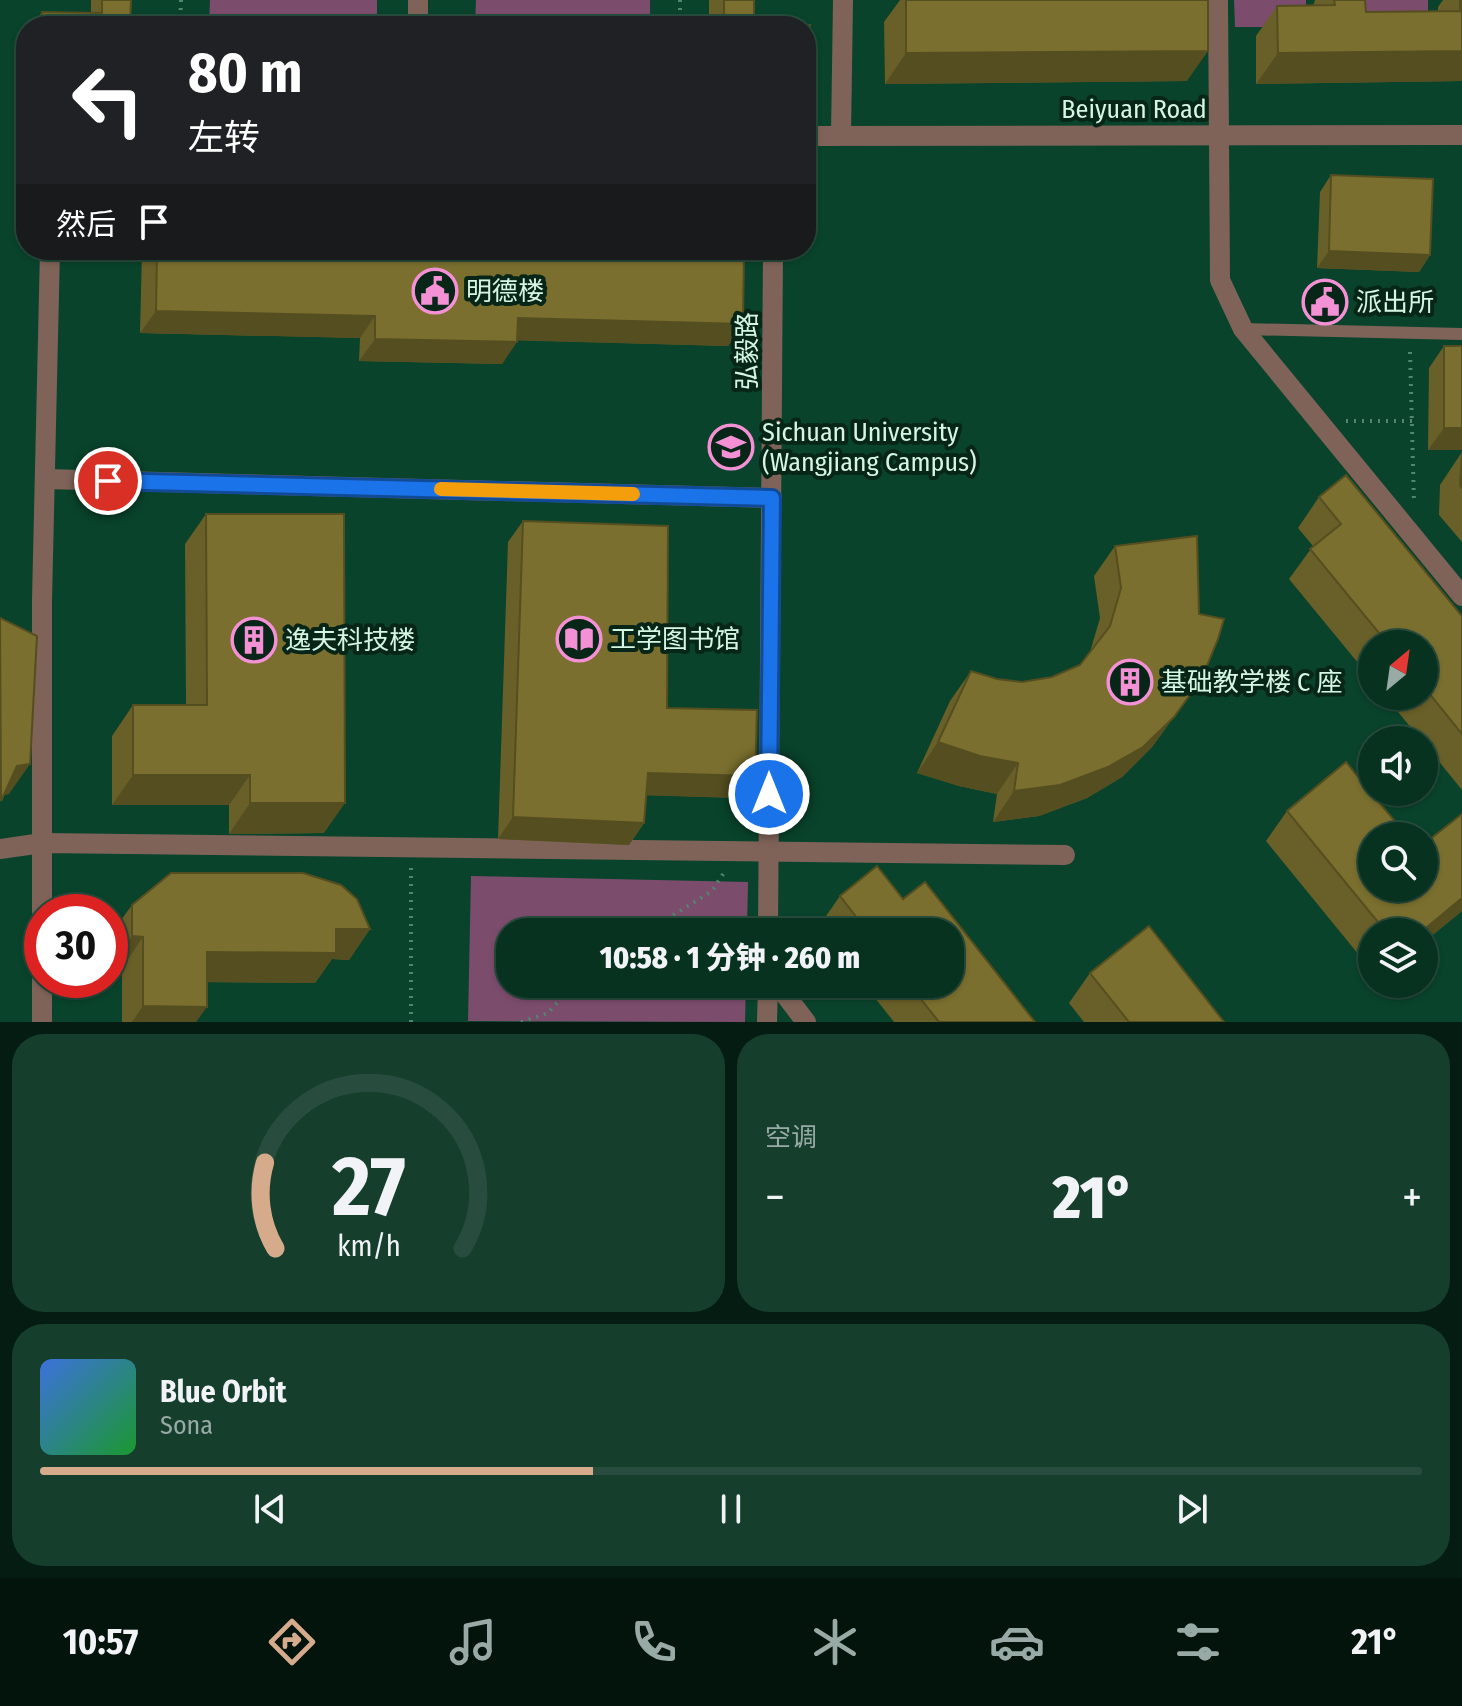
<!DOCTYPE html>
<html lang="zh">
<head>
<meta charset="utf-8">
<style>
  :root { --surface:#073220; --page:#153e2d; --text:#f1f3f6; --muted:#98aaa5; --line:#284d3e; --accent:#d6ab8b }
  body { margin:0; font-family:"Fira Sans Condensed","Noto Sans SC",sans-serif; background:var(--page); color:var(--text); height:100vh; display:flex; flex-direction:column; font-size:30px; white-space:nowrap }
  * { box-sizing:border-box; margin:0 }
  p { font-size:26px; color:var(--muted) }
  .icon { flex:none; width:44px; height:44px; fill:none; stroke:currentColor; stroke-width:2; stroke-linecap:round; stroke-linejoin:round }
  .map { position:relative; height:1022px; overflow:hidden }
  .side { display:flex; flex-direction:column; gap:12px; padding:12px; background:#041c12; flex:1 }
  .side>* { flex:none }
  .top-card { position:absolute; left:16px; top:16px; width:800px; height:244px; border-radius:32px; box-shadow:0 2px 6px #0004,0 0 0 2px var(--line); background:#202124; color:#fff; overflow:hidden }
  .needle { width:52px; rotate:29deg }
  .fabs { position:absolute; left:1358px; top:630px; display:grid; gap:16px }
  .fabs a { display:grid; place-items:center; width:80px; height:80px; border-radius:50%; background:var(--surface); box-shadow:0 2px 6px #0004,0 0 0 2px var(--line); font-size:40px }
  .speed { position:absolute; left:24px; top:894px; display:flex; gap:16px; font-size:40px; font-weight:700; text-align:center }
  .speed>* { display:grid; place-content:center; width:104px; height:104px; border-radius:50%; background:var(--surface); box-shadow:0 2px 6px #0004,0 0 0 2px var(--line); line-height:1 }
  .speed .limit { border:12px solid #d22; background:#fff; color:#111 }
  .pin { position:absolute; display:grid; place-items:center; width:68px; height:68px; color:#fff; margin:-34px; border:4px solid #fff; border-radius:50%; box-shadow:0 2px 8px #0007 }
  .me { position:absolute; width:88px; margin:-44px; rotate:0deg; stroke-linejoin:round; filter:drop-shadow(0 0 6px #0008) }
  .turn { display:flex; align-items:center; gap:28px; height:168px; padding:0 40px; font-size:36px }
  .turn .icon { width:104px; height:104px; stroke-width:2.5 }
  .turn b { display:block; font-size:56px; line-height:68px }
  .then { display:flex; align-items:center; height:76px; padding:0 40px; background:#0003; gap:16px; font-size:30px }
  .big { font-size:60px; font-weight:800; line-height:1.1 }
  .side .tile { flex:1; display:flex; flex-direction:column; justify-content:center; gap:12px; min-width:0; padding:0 28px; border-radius:32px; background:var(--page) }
  .side .dial { align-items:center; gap:0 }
  .dial svg { height:208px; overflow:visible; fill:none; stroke:var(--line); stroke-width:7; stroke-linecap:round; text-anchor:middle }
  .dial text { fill:var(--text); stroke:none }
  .song { display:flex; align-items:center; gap:24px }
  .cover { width:96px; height:96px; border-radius:12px; background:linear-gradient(135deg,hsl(220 70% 55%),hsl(130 70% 35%)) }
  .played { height:8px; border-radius:4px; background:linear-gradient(90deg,var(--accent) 40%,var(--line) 40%) }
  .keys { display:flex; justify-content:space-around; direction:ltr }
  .heat { display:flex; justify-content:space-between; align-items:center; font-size:44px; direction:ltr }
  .side .tiles { flex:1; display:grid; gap:12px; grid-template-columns:1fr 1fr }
  .tile:last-child { grid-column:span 2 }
  .trip { position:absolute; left:496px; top:918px; width:468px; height:80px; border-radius:32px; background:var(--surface); box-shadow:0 2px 6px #0004,0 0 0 2px var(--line); font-weight:800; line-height:80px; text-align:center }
  .menu { display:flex; height:128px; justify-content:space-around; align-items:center; background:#03140d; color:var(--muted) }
  .menu .icon { width:56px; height:56px }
  .menu .on { color:var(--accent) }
  .menu b { font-size:36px; color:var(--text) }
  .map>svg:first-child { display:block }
  .green { fill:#7b4c6c }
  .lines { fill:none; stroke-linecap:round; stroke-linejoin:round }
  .path { stroke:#54856f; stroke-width:4; stroke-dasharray:2 6; stroke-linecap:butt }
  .service { stroke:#7f6359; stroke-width:12 }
  .minor { stroke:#7f6359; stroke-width:20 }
  .wall { fill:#695f28 }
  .shaded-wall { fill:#554e20 }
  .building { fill:#7a6f2e; stroke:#554e20; stroke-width:2 }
  .route-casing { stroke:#114b97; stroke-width:20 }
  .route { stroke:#1a73e8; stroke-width:14 }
  .slow { stroke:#f59e0b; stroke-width:14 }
  .labels { text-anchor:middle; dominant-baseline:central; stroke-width:8; stroke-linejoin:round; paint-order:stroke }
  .street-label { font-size:26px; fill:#d4f6e2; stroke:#082618 }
  .poi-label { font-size:26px; fill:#d4f6e2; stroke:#082618; text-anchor:start }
</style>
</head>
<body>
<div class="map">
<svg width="1462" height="1022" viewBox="0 0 1462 1022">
  <rect width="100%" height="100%" fill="#09432b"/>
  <!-- green -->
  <g class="green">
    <polygon points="210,0 377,0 377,26 209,26"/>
    <polygon points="476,0 650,0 650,26 475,26"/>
    <polygon points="1234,0 1306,0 1306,27 1235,27"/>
    <polygon points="1354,0 1428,0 1428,33 1355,33"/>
    <polygon points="471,876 748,882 747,932 510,932 510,984 746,984 745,1022 468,1021"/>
  </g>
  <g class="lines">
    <!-- path -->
    <g class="path">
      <polyline points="680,0 680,26"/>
      <polyline points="180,26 181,0"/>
      <polyline points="1410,352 1414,503"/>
      <polyline points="1346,421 1412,421"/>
      <polyline points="646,932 712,891 725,871"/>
      <polyline points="411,1022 411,867"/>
      <polyline points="521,1022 548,1013 574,984"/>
    </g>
    <!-- service -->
    <polyline class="service" points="1243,329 1462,334"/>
    <!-- minor -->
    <g class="minor">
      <polyline points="1218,0 1220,280 1243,329 1462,596"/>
      <polyline points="418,26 418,0"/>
      <polyline points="841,135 843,0"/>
      <polyline points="806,136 1462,135"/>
      <polyline points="45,479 772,498"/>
      <polyline points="0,849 42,843 1065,855"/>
      <polyline points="42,912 42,600 50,250"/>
      <polyline points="768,932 773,250"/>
      <polyline points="42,980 42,1022"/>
      <polyline points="777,984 806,1022"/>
      <polyline points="767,1022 768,984"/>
    </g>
  </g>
  <!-- wall -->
  <g class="wall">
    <polygon points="91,0 131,0 130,26 32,26 42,12 91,13"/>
    <polygon points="709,0 754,0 754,26 806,26 709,26"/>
    <polygon points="900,0 1208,0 1187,81 885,84 884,22"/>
    <polygon points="1315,0 1334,0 1366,12 1438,11 1438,7 1443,0 1462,0 1462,81 1256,84 1256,36 1277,6 1313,6"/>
    <polygon points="1331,175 1430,255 1419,272 1317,268 1320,192"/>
    <polygon points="142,250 744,250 743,324 728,346 517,340 502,364 359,361 360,338 140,333"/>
    <polygon points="1444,346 1462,450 1428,450 1429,368"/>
    <polygon points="1462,452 1462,542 1439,515 1440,485"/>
    <polygon points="1319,497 1462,616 1462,790 1424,743 1424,740 1421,740 1385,696 1424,696 1424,644 1372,644 1372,680 1289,579 1313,546 1298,528"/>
    <polygon points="206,514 324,833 229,834 229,805 112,805 112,736 133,705 186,705 185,544"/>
    <polygon points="523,521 667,708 740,798 646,795 644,823 629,845 498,839 508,542"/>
    <polygon points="1115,546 1199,614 1202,678 1152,747 1122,777 1087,798 1039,816 993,822 997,794 959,786 917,773 950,701 971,671 997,679 1022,682 1052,677 1080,665 1090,652 1100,618 1094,576"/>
    <polygon points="1287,811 1372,888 1462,911 1424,942 1424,932 1372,932 1372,971 1266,841"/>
    <polygon points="877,866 903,899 925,882 1035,1022 894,1022 864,984 950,984 950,932 823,932 819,926 840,896"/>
    <polygon points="132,905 370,929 349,960 332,959 315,983 207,982 196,1022 122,1022 122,968 110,966 110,935"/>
    <polygon points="1090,973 1224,1022 1084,1022 1069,1003"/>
  </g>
  <!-- shaded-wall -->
  <g class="shaded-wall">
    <polygon points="1208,51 1187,81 885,84 906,53"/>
    <polygon points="1462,51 1462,81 1256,84 1278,53"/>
    <polygon points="1329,251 1430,255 1419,272 1317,268"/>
    <polygon points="156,311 375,316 360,338 140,333"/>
    <polygon points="518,318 743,324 728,346 502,340"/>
    <polygon points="375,339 517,342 502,364 359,361"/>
    <polygon points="1444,428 1462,428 1462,450 1428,450"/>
    <polygon points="1202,678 1152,747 1122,777 1087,798 1039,816 993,822 1014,791"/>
    <polygon points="938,742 1018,763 997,794 959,786 917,773"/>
    <polygon points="30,764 9,794 0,796 17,766"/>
    <polygon points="648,773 755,776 740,798 633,795"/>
    <polygon points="133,775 250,775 229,805 112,805"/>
    <polygon points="250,803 345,803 324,833 229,834"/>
    <polygon points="513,817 644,823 629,845 498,839"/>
    <polygon points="1462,898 1462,911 1424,942 1424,932 1421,932"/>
    <polygon points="336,929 370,929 349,960 332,959 315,983 186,982 207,952"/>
    <polygon points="132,936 143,937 122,968 110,966"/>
    <polygon points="143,1006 207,1007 196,1022 132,1022"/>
  </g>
  <!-- building -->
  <g class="building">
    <polygon points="102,0 131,0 130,26 42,26 42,12 102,13"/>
    <polygon points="724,0 754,0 754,26 810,25 807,67 806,67 806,26 724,26"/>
    <polygon points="906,0 1208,0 1208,51 906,53"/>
    <polygon points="1334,0 1365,0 1366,12 1460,11 1460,0 1462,0 1462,51 1278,53 1277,6 1335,5"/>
    <polygon points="1331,175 1433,179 1430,255 1329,251"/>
    <polygon points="157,250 744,250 743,324 518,318 517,342 375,339 375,316 156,311"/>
    <rect x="1444" y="346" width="18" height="82"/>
    <polygon points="1462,454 1462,488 1460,485"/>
    <polygon points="1346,475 1462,616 1462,734 1424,687 1424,644 1388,644 1310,549 1341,524 1319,497"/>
    <polygon points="206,514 344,514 345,803 250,803 250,775 133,775 133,705 207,705"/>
    <polygon points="523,521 668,526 667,708 757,710 755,776 648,773 644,823 513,817"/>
    <polygon points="1197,536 1199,614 1224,619 1218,639 1202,678 1174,717 1143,747 1108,767 1060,785 1014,791 1018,763 980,756 938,742 971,671 997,679 1022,682 1052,677 1080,665 1110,626 1121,588 1115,546"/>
    <polygon points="0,618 37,636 30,764 17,766 1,801"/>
    <polygon points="1346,762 1407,836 1372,836 1372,888 1424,888 1424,844 1462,814 1462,898 1421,932 1386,932 1287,811"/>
    <polygon points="877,866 903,899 925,882 1035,1022 939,1022 909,984 950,984 950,932 868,932 840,896"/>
    <polygon points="171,873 303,873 341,885 357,899 370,929 336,929 336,953 207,952 207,1007 143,1006 143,937 132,936 132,905"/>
    <polygon points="1149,926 1224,1022 1129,1022 1090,973"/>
  </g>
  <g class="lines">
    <!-- route casing -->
    <g class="route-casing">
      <polyline id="route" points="108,481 772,498 769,794"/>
    </g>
    <!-- route -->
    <use href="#route" class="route"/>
    <!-- slow -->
    <polyline class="slow" points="441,489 633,494"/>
  </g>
  <!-- icons -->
  <defs>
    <g id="civic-ring" transform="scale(2.3)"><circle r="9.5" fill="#082618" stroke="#f491d4" stroke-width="1.5"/><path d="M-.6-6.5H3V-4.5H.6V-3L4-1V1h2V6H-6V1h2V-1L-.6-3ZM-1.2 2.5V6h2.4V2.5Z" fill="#f491d4"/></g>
    <g id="university-ring" transform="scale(2.3)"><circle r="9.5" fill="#082618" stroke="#f491d4" stroke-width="1.5"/><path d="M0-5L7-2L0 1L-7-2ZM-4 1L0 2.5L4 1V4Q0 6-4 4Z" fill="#f491d4"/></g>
    <g id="library-ring" transform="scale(2.3)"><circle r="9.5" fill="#082618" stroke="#f491d4" stroke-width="1.5"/><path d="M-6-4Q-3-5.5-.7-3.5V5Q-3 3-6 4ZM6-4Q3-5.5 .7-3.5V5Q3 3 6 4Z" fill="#f491d4"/></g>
    <g id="building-ring" transform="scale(2.3)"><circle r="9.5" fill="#082618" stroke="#f491d4" stroke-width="1.5"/><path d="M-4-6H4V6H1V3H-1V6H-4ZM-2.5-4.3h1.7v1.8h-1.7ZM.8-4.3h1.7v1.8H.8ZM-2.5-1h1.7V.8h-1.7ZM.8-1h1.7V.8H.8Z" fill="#f491d4"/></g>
  </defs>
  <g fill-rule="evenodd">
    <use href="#civic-ring" x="435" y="291"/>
    <use href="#civic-ring" x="1325" y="302"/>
    <use href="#university-ring" x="731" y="447"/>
    <use href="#library-ring" x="579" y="639"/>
    <use href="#building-ring" x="254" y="640"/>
    <use href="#building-ring" x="1130" y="682"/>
  </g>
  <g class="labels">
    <!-- street labels -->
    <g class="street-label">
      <text x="1134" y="109">Beiyuan Road</text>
      <text transform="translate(747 351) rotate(-90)">弘毅路</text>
    </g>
    <!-- poi labels -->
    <g class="poi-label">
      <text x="466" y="291">明德楼</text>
      <text x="1356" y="302">派出所</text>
      <text x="762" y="432">Sichuan University<tspan x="762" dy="30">(Wangjiang Campus)</tspan></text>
      <text x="610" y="639">工学图书馆</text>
      <text x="285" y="640">逸夫科技楼</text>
      <text x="1161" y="682">基础教学楼 C 座</text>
    </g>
  </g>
</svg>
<div class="fabs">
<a><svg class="needle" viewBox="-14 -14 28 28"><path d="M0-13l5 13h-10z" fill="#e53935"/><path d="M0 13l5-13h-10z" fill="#98aaa5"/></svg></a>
<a><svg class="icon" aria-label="sound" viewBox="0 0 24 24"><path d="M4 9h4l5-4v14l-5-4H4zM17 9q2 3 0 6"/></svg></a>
<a><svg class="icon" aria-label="search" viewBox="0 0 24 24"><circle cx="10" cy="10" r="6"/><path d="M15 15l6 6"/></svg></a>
<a><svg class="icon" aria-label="layers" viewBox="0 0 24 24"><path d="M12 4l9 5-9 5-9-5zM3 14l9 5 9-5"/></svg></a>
</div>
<div class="speed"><div class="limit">30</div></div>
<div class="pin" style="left:108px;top:481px;background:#d93025"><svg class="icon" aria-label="arrive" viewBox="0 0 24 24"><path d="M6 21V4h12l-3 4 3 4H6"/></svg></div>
<svg class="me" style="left:769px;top:794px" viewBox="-20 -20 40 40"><circle r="17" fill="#1a73e8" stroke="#fff" stroke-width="3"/><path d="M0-11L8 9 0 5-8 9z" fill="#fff"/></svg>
<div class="trip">10:58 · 1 分钟 · 260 m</div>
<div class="top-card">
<div class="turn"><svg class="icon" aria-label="left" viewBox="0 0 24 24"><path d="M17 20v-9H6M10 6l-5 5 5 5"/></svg><div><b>80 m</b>左转</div></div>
<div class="then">然后<svg class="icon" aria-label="arrive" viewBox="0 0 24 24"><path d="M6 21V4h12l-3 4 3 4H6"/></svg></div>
</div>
</div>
<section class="side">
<div class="tiles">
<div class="tile dial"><svg viewBox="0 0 100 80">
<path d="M14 69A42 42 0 1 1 86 69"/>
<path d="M14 69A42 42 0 0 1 10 36" stroke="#d6ab8b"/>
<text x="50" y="56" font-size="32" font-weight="700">27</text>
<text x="50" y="72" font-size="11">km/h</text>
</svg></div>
<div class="tile"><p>空调</p>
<div class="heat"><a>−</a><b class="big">21°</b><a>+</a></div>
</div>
<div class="tile">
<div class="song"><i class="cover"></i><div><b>Blue Orbit</b><p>Sona</p></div></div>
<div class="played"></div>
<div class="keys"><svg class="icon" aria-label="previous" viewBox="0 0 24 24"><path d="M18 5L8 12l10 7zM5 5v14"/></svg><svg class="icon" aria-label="pause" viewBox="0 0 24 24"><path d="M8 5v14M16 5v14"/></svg><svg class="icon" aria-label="next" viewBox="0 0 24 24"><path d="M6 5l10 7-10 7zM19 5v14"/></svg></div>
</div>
</div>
</section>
<nav class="menu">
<b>10:57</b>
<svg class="icon on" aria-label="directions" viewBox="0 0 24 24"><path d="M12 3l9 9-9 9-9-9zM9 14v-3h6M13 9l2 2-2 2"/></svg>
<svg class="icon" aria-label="music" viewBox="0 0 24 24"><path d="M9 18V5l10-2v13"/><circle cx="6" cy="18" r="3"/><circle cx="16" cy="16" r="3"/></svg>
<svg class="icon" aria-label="phone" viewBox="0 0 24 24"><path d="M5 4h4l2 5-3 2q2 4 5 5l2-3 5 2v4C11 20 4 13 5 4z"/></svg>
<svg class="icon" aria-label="climate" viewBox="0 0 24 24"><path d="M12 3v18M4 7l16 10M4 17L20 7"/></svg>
<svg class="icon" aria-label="car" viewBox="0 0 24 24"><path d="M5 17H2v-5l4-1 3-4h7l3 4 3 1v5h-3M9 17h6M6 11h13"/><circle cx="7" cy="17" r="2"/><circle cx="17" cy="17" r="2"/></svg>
<svg class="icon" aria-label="filters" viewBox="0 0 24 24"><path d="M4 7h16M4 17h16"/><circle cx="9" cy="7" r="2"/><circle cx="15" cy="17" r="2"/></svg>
<b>21°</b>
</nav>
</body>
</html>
